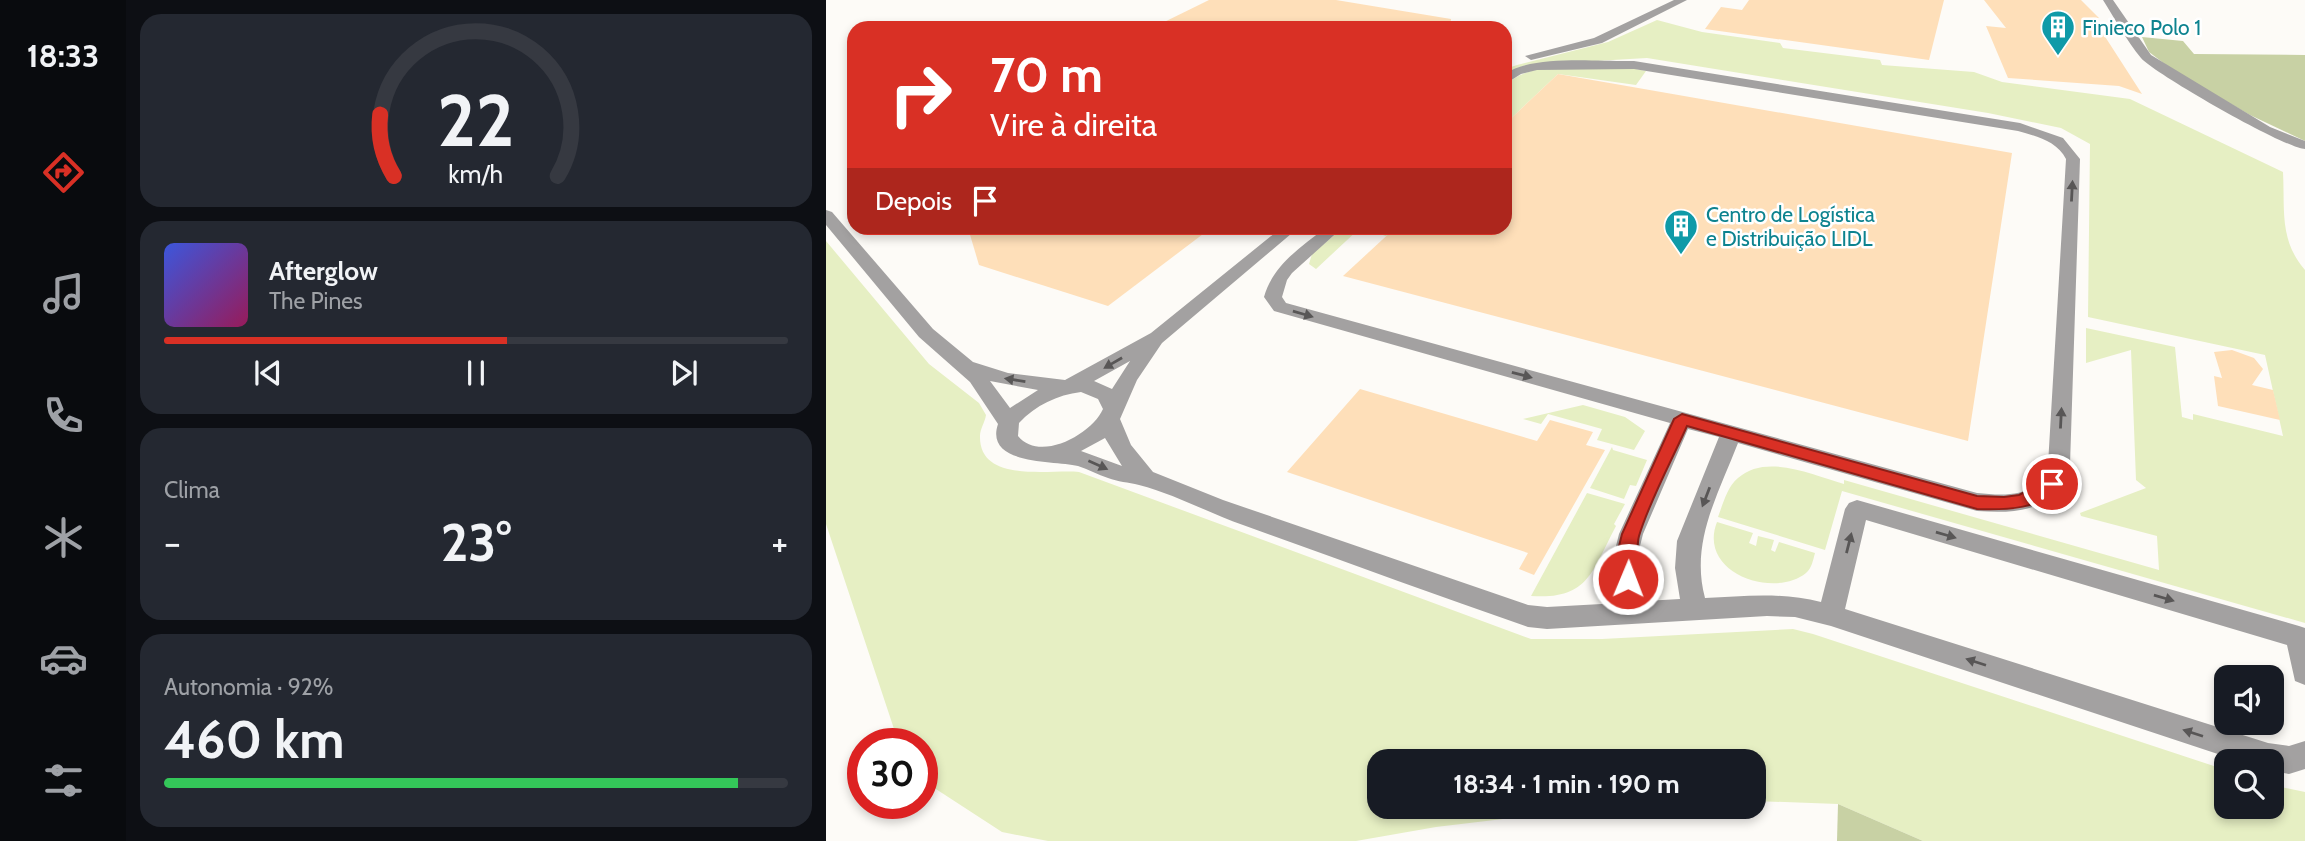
<!DOCTYPE html>
<html lang="pt">
<head>
<meta charset="utf-8">
<style>
  :root { --surface:#171b24; --page:#242831; --text:#f1f3f6; --muted:#9ea1a6; --line:#363941; --accent:#d93025 }
  body { margin:0; font-family:Cabin,sans-serif; background:var(--page); color:var(--text); height:100vh; display:flex; flex-direction:column; font-size:26px; white-space:nowrap }
  * { box-sizing:border-box; margin:0 }
  p { font-size:23px; color:var(--muted) }
  .icon { flex:none; width:38px; height:38px; fill:none; stroke:currentColor; stroke-width:2; stroke-linecap:round; stroke-linejoin:round }
  .map { position:relative; flex:1; overflow:hidden }
  .sheet { display:flex; flex-direction:column; gap:14px; padding:14px; background:#0d0f14; width:700px }
  .sheet>* { flex:none }
  .hud { position:absolute; left:21px; top:21px; width:665px; height:214px; border-radius:21px; box-shadow:0 4px 10px #0003; background:#d93025; color:#fff; overflow:hidden }
  .controls { position:absolute; left:1388px; top:665px; display:grid; gap:14px }
  .controls a { display:grid; place-items:center; width:70px; height:70px; border-radius:14px; background:var(--surface); box-shadow:0 4px 10px #0003; font-size:35px }
  .speed { position:absolute; left:21px; top:728px; display:flex; gap:14px; font-size:35px; font-weight:700; text-align:center }
  .speed>* { display:grid; place-content:center; width:91px; height:91px; border-radius:50%; background:var(--surface); box-shadow:0 4px 10px #0003; line-height:1 }
  .speed .limit { border:10px solid #d22; background:#fff; color:#111 }
  .pin { position:absolute; display:grid; place-items:center; width:60px; height:60px; color:#fff; margin:-30px; border:4px solid #fff; border-radius:50%; box-shadow:0 2px 7px #0007 }
  .me { position:absolute; width:77px; margin:-38px; rotate:1deg; stroke-linejoin:round; filter:drop-shadow(0 0 5px #0008) }
  .turn { display:flex; align-items:center; gap:24px; height:147px; padding:0 28px; font-size:32px }
  .turn .icon { width:91px; height:91px; stroke-width:2.5 }
  .turn b { display:block; font-size:49px; line-height:60px }
  .then { display:flex; align-items:center; height:66px; padding:0 28px; background:#0003; gap:14px; font-size:26px }
  .big { font-size:52px; font-weight:700; line-height:1.1 }
  .sheet .tile { flex:1; display:flex; flex-direction:column; justify-content:center; gap:10px; min-width:0; padding:0 24px; border-radius:21px; background:var(--page) }
  .sheet .dial { align-items:center; gap:0 }
  .dial svg { height:182px; overflow:visible; fill:none; stroke:var(--line); stroke-width:7; stroke-linecap:round; text-anchor:middle }
  .dial text { fill:var(--text); stroke:none }
  .song { display:flex; align-items:center; gap:21px }
  .cover { width:84px; height:84px; border-radius:10px; background:linear-gradient(135deg,hsl(230 70% 55%),hsl(330 70% 35%)) }
  .played { height:7px; border-radius:4px; background:linear-gradient(90deg,var(--accent) 55%,var(--line) 55%) }
  .keys { display:flex; justify-content:space-around; direction:ltr }
  .heat { display:flex; justify-content:space-between; align-items:center; font-size:38px; direction:ltr }
  .charge { height:10px; border-radius:5px; background:linear-gradient(90deg,#34c759 92%,var(--line) 0) }
  .trip { position:absolute; left:541px; top:749px; width:399px; height:70px; border-radius:21px; background:var(--surface); box-shadow:0 4px 10px #0003; font-weight:700; line-height:70px; text-align:center }
  main { display:flex; flex:1; min-height:0 }
  .tab-bar { display:flex; flex-direction:column; width:126px; justify-content:space-around; align-items:center; background:#090b0e; color:var(--muted) }
  .tab-bar .icon { width:49px; height:49px }
  .tab-bar .current { color:var(--accent) }
  .tab-bar b { font-size:32px; color:var(--text) }
  .map>svg:first-child { display:block }
  .green { fill:#e6efc3 }
  .forest { fill:#c8d1a4 }
  .building { fill:#fedfb9 }
  .lines { fill:none; stroke-linecap:round; stroke-linejoin:round }
  .minor { fill:#a3a1a1; fill-rule:evenodd }
  .oneway { fill:#585656 }
  .route { fill:#d93025; stroke:#8d1f18; stroke-width:2 }
  .labels { text-anchor:middle; dominant-baseline:central; stroke-width:5; stroke-linejoin:round; paint-order:stroke }
  .far-culture-label { font-size:21px; fill:#0d838f; stroke:#fff; text-anchor:start }
</style>
</head>
<body>
<main>
<nav class="tab-bar">
<b>18:33</b>
<svg class="icon current" aria-label="directions" viewBox="0 0 24 24"><path d="M12 3l9 9-9 9-9-9zM9 14v-3h6M13 9l2 2-2 2"/></svg>
<svg class="icon" aria-label="music" viewBox="0 0 24 24"><path d="M9 18V5l10-2v13"/><circle cx="6" cy="18" r="3"/><circle cx="16" cy="16" r="3"/></svg>
<svg class="icon" aria-label="phone" viewBox="0 0 24 24"><path d="M5 4h4l2 5-3 2q2 4 5 5l2-3 5 2v4C11 20 4 13 5 4z"/></svg>
<svg class="icon" aria-label="climate" viewBox="0 0 24 24"><path d="M12 3v18M4 7l16 10M4 17L20 7"/></svg>
<svg class="icon" aria-label="car" viewBox="0 0 24 24"><path d="M5 17H2v-5l4-1 3-4h7l3 4 3 1v5h-3M9 17h6M6 11h13"/><circle cx="7" cy="17" r="2"/><circle cx="17" cy="17" r="2"/></svg>
<svg class="icon" aria-label="filters" viewBox="0 0 24 24"><path d="M4 7h16M4 17h16"/><circle cx="9" cy="7" r="2"/><circle cx="15" cy="17" r="2"/></svg>
</nav>
<section class="sheet">
<div class="tile dial"><svg viewBox="0 0 100 80">
<path d="M14 69A42 42 0 1 1 86 69"/>
<path d="M14 69A42 42 0 0 1 8 42" stroke="#d93025"/>
<text x="50" y="56" font-size="32" font-weight="700">22</text>
<text x="50" y="72" font-size="11">km/h</text>
</svg></div>
<div class="tile">
<div class="song"><i class="cover"></i><div><b>Afterglow</b><p>The Pines</p></div></div>
<div class="played"></div>
<div class="keys"><svg class="icon" aria-label="previous" viewBox="0 0 24 24"><path d="M18 5L8 12l10 7zM5 5v14"/></svg><svg class="icon" aria-label="pause" viewBox="0 0 24 24"><path d="M8 5v14M16 5v14"/></svg><svg class="icon" aria-label="next" viewBox="0 0 24 24"><path d="M6 5l10 7-10 7zM19 5v14"/></svg></div>
</div>
<div class="tile"><p>Clima</p>
<div class="heat"><a>−</a><b class="big">23°</b><a>+</a></div>
</div>
<div class="tile"><p>Autonomia · 92%</p><b class="big">460 km</b><div class="charge"></div></div>
</section>
<div class="map">
<svg width="1479" height="841" viewBox="0 0 1479 841">
  <rect width="100%" height="100%" fill="#fdfbf7"/>
  <!-- green -->
  <g class="green">
    <path d="M 831,20 L 876,32 L 954,43 L 957,48 L 1054,60 L 1056,65 L 1148,72 L 1176,82 L 1304,99 L 1457,172 C 1459,210 1453,240 1479,270 L 1479,623 L 1016,491 L 999,550 L 892,517 C 897,504 901,487 912,478 C 940,453 987,475 1018,484 L 1018,480 L 1333,570 L 1331,536 L 1255,516 L 1254,513 L 1320,488 L 1310,480 L 1305,350 L 1260,363 L 1260,328 L 1349,347 L 1356,417 L 1367,420 L 1367,414 L 1457,436 L 1439,355 L 1262,317 L 1264,144 L 1235,128 L 1162,113 L 821,58 L 700,65 L 679,73 L 679,69 L 691,65 L 782,42 Z"/>
    <path d="M 800,67 L 820,71 L 810,85 L 732,74 L 679,124 L 679,85 C 710,58 762,68 800,67 Z"/>
    <polygon points="517,228 569,228 560,236 534,228 490,269 483,264 486,254"/>
    <path d="M 0,241 L 103,364 L 153,403 L 160,415 C 159,422 154,429 154,436 C 153,484 224,469 253,472 L 705,639 L 776,639 L 967,629 L 987,634 L 1400,770 L 1400,807 L 1446,807 L 1446,785 L 1479,792 L 1479,841 L 1097,841 L 1012,804 L 928,801 L 928,761 L 553,761 L 553,807 L 778,807 L 610,827 L 530,841 L 222,841 L 176,832 L 96,780 L 96,744 L 73,744 L 0,524 Z"/>
    <polygon points="757,405 799,417 819,431 808,450 771,440 776,429 722,414 715,424 697,419"/>
    <polygon points="786,447 787,450 821,460 810,486 804,485 798,499 764,488"/>
    <path d="M 761,493 L 799,504 L 788,524 L 790,526 C 766,571 763,600 705,596 Z"/>
    <path d="M 891,522 L 927,533 L 923,543 L 930,546 L 932,536 L 948,540 L 945,550 L 949,552 L 953,542 L 989,553 C 987,560 986,568 980,573 C 948,599 871,573 891,522 Z"/>
  </g>
  <!-- forest -->
  <g class="forest">
    <polygon points="1316,37 1357,41 1368,54 1479,55 1479,141 1424,115 1348,71 1323,52"/>
    <polygon points="1012,804 1097,841 1011,841"/>
  </g>
  <!-- building -->
  <g class="building">
    <polygon points="383,0 510,0 625,19 624,28 326,28"/>
    <polygon points="923,0 1118,0 1103,60 879,29 895,7 916,10"/>
    <polygon points="1158,0 1255,0 1273,18 1267,18 1316,94 1293,86 1182,78 1160,26 1180,28"/>
    <polygon points="732,74 1186,153 1142,441 517,276 569,228 679,228 679,124"/>
    <polygon points="142,228 385,228 282,306 153,265"/>
    <polygon points="1406,350 1428,358 1437,369 1426,385 1447,390 1454,420 1392,406 1388,376 1396,378 1388,352"/>
    <polygon points="534,389 711,441 724,420 767,432 760,445 779,450 708,575 693,569 702,553 461,472"/>
  </g>
  <g class="lines">
    <!-- minor -->
    <g class="minor">
      <polygon points="848,0 861,0 776,43 705,60 699,56 768,38"/>
      <path d="M 1277,0 L 1287,0 L 1325,55 L 1444,127 L 1479,141 L 1479,149 C 1460,149 1329,74 1315,58 C 1301,41 1289,19 1277,0 Z"/>
      <path d="M 808,61 L 1194,123 L 1237,138 L 1254,159 L 1244,465 C 1231,511 1193,514 1151,511 L 912,443 C 892,495 864,542 879,598 C 919,596 956,592 995,602 L 1019,509 L 1023,503 L 1031,500 L 1473,626 L 1479,628 L 1479,685 L 1469,681 L 1461,645 L 1040,520 L 1019,609 L 1442,743 L 1463,746 L 1479,741 L 1479,769 L 1463,774 L 1446,771 L 1446,761 L 1413,761 L 1005,626 L 969,617 L 941,616 L 721,629 L 702,627 C 607,594 512,559 417,525 C 383,513 348,494 313,485 C 302,482 292,482 282,478 C 272,475 262,469 252,466 C 229,460 158,466 172,424 L 144,382 L 93,337 L 0,225 L 0,210 L 6,212 L 107,329 L 147,362 L 182,373 L 239,380 L 325,333 L 455,228 L 472,228 L 336,343 L 311,380 L 294,419 L 305,445 L 327,472 L 397,500 L 702,605 L 721,607 L 794,603 L 788,554 L 793,534 L 844,423 L 448,311 L 438,297 C 447,265 474,248 499,228 L 516,228 L 466,273 L 461,280 L 456,297 L 460,303 L 1151,493 C 1181,496 1211,498 1222,465 L 1240,159 C 1231,141 1210,136 1192,131 L 808,69 L 711,70 L 695,74 L 679,84 L 679,74 C 707,54 774,62 808,61 ZM 304,361 L 286,389 L 268,381 ZM 164,381 L 212,390 L 184,408 ZM 255,392 L 272,399 L 277,409 C 266,434 214,463 192,436 L 193,423 C 210,405 231,395 255,392 ZM 862,429 L 893,437 L 851,541 L 849,568 L 854,599 L 819,601 L 812,554 L 817,534 ZM 279,438 L 296,466 L 255,451 Z"/>
    </g>
  </g>
  <!-- one-way arrows -->
  <defs><path id="oneway-solid" d="M-6-.8H1V-3.2L6.5 0L1 3.2V.8H-6Z" transform="scale(1.75)"/></defs>
  <g class="oneway">
    <use href="#oneway-solid" transform="translate(1246 191) rotate(-87)"/>
    <use href="#oneway-solid" transform="translate(477 314) rotate(16)"/>
    <use href="#oneway-solid" transform="translate(287 363) rotate(150)"/>
    <use href="#oneway-solid" transform="translate(696 375) rotate(15)"/>
    <use href="#oneway-solid" transform="translate(189 380) rotate(-171)"/>
    <use href="#oneway-solid" transform="translate(1235 418) rotate(-87)"/>
    <use href="#oneway-solid" transform="translate(272 465) rotate(24)"/>
    <use href="#oneway-solid" transform="translate(880 497) rotate(111)"/>
    <use href="#oneway-solid" transform="translate(1120 535) rotate(16)"/>
    <use href="#oneway-solid" transform="translate(1023 543) rotate(-76)"/>
    <use href="#oneway-solid" transform="translate(1338 598) rotate(16)"/>
    <use href="#oneway-solid" transform="translate(1150 662) rotate(-162)"/>
    <use href="#oneway-solid" transform="translate(1367 733) rotate(-162)"/>
  </g>
  <!-- route -->
  <path class="route" d="M 856,414 L 1151,496 L 1178,497 L 1193,495 L 1226,478 L 1235,484 C 1218,510 1178,510 1151,509 L 861,426 C 846,460 823,502 813,536 C 809,551 815,571 809,584 L 802,586 L 795,584 L 791,554 L 796,534 L 848,419 Z"/>
  <!-- icons -->
  <defs>
    <g id="building-pin" transform="scale(1.75)"><path d="M0 17L-7.5 6A9.5 9.5 0 1 1 7.5 6Z" fill="#0f9aa8" stroke="#fff"/><path d="M-4-6H4V6H1V3H-1V6H-4ZM-2.5-4.3h1.7v1.8h-1.7ZM.8-4.3h1.7v1.8H.8ZM-2.5-1h1.7V.8h-1.7ZM.8-1h1.7V.8H.8Z" fill="#fff"/></g>
  </defs>
  <g fill-rule="evenodd">
    <use href="#building-pin" x="1232" y="27"/>
    <use href="#building-pin" x="855" y="226"/>
  </g>
  <g class="labels">
    <!-- far-culture labels -->
    <g class="far-culture-label">
      <text x="1256" y="27">Finieco Polo 1</text>
      <text x="880" y="214">Centro de Logística<tspan x="880" dy="24">e Distribuição LIDL</tspan></text>
    </g>
  </g>
</svg>
<div class="controls">
<a><svg class="icon" aria-label="sound" viewBox="0 0 24 24"><path d="M4 9h4l5-4v14l-5-4H4zM17 9q2 3 0 6"/></svg></a>
<a><svg class="icon" aria-label="search" viewBox="0 0 24 24"><circle cx="10" cy="10" r="6"/><path d="M15 15l6 6"/></svg></a>
</div>
<div class="speed"><div class="limit">30</div></div>
<div class="pin" style="left:1226px;top:484px;background:#d93025"><svg class="icon" aria-label="arrive" viewBox="0 0 24 24"><path d="M6 21V4h12l-3 4 3 4H6"/></svg></div>
<svg class="me" style="left:802px;top:579px" viewBox="-20 -20 40 40"><circle r="17" fill="#d93025" stroke="#fff" stroke-width="3"/><path d="M0-11L8 9 0 5-8 9z" fill="#fff"/></svg>
<div class="trip">18:34 · 1 min · 190 m</div>
<div class="hud">
<div class="turn"><svg class="icon" aria-label="right" viewBox="0 0 24 24"><path d="M7 20v-9h11M14 6l5 5-5 5"/></svg><div><b>70 m</b>Vire à direita</div></div>
<div class="then">Depois<svg class="icon" aria-label="arrive" viewBox="0 0 24 24"><path d="M6 21V4h12l-3 4 3 4H6"/></svg></div>
</div>
</div>
</main>
</body>
</html>
